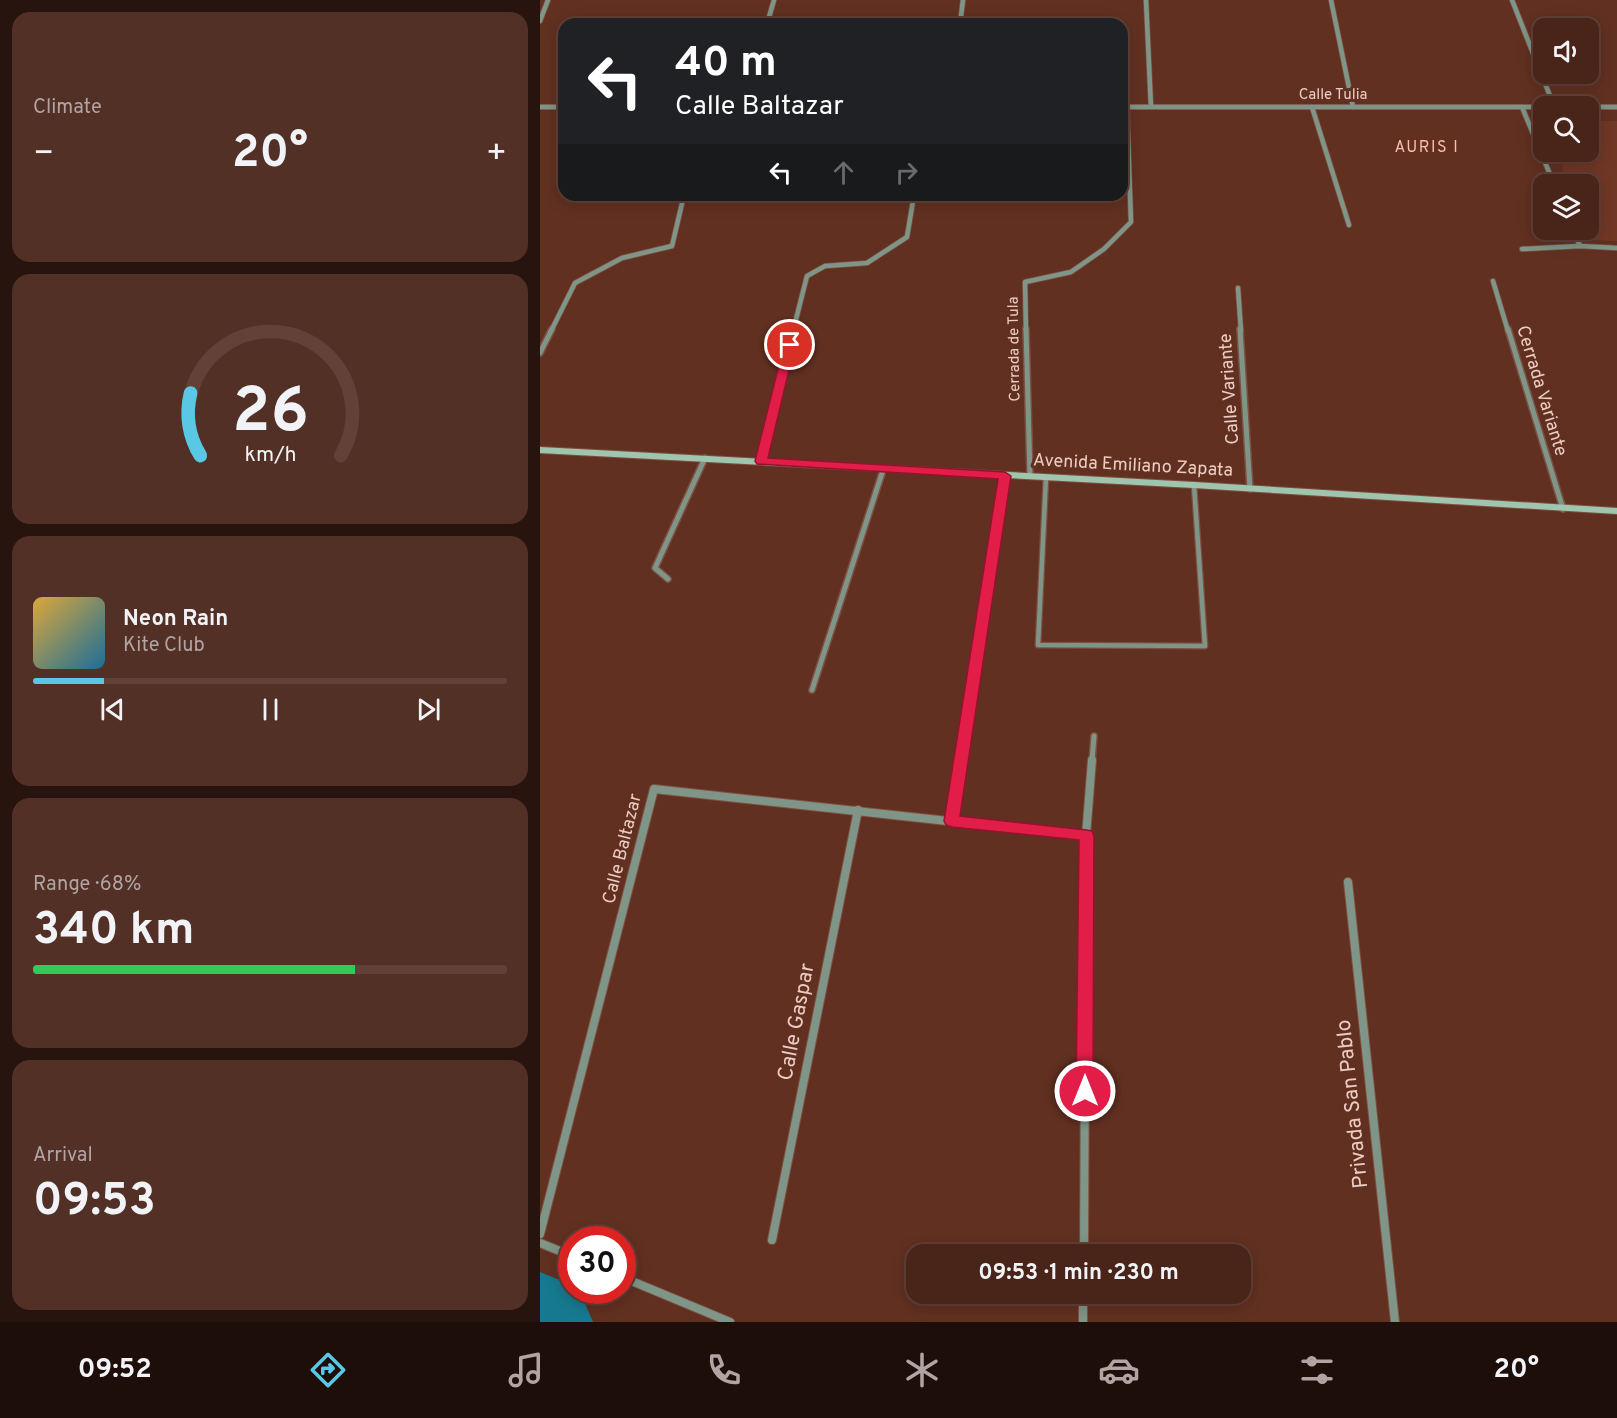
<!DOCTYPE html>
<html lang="en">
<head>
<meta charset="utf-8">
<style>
  :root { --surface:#492419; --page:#533026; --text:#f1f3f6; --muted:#b1a4a2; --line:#614138; --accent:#5ac8e5 }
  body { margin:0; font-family:Overpass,sans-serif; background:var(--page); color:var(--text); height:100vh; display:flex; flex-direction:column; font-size:22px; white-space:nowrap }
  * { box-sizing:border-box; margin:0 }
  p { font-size:20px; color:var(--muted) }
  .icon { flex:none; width:33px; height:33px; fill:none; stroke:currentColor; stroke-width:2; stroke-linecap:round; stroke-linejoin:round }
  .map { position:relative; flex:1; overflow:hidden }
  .side { display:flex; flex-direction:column; gap:12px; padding:12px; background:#28140e; width:540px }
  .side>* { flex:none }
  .top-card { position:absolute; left:18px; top:18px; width:570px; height:183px; border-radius:18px; box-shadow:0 3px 15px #0003,0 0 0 2px var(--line); background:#202124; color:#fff; overflow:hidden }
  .controls { position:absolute; left:993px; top:18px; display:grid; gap:12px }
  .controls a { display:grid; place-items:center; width:66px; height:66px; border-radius:12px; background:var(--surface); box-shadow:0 3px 15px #0003,0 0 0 2px var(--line); font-size:30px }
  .speed { position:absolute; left:18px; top:1226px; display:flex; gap:12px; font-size:30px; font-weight:700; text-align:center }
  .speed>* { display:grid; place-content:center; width:78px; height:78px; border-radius:50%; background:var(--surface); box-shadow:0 3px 15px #0003,0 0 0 2px var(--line); line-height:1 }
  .speed .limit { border:9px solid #d22; background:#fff; color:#111 }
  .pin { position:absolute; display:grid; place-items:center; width:51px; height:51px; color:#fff; margin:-26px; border:3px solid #fff; border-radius:50%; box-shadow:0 2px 6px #0007 }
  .me { position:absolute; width:66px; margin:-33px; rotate:0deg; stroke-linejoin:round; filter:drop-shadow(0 0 4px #0008) }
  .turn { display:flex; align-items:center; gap:21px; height:126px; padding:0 18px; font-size:27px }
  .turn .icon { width:78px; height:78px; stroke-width:2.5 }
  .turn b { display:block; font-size:42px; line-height:51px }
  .lanes { display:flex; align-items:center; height:57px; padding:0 18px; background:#0003; justify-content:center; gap:30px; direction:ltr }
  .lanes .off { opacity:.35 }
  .big { font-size:45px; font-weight:700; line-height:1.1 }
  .side .card { flex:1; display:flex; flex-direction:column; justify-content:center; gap:9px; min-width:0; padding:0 21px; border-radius:18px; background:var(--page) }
  .side .dial { align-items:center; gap:0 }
  .dial svg { height:156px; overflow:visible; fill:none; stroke:var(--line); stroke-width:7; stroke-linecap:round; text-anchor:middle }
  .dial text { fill:var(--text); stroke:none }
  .song { display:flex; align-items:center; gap:18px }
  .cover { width:72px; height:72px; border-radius:9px; background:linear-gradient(135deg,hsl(40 70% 55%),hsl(200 70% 35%)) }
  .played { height:6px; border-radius:3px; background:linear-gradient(90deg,var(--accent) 15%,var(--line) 15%) }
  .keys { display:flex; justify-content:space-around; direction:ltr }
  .heat { display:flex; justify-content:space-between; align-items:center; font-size:33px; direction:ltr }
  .charge { height:9px; border-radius:4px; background:linear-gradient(90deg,#34c759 68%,var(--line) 0) }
  .trip { position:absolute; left:366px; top:1244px; width:345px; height:60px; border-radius:18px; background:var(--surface); box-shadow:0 3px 15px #0003,0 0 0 2px var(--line); font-weight:700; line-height:60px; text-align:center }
  .menu { display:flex; height:96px; justify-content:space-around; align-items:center; background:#1d0e0a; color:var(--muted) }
  .menu .icon { width:42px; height:42px }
  .menu .current { color:var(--accent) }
  .menu b { font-size:27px; color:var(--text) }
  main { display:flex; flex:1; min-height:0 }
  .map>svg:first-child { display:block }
  .built { fill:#703725 }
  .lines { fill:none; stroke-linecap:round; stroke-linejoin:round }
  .river { fill:#177990; fill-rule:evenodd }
  .lane-casing { stroke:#7d4f41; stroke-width:7 }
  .street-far2-casing { stroke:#7d4f41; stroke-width:6 }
  .street-far1-casing { stroke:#7d4f41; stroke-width:8 }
  .street-casing { stroke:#7d4f41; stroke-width:10 }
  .secondary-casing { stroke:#7d4f41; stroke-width:2 }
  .lane { stroke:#7e9587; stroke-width:4.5 }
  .street-far2 { stroke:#7e9587; stroke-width:4.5 }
  .street-far1 { stroke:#7e9587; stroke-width:5 }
  .street { stroke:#7e9587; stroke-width:8 }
  .secondary { fill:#a0c5ae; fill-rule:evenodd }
  .route { fill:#e11d48; stroke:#92132f; stroke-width:1.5 }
  .labels { text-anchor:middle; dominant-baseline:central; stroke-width:6; stroke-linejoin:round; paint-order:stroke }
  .far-street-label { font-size:15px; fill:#ecccc3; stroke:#613021 }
  .far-neighbourhood-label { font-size:16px; letter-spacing:1.5px; fill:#fbbeab; stroke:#613021 }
  .street-label { font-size:18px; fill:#ecccc3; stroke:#613021 }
  .near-street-label { font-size:21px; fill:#ecccc3; stroke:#613021 }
</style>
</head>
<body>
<main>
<section class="side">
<div class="card"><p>Climate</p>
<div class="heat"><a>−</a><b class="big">20°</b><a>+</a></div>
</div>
<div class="card dial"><svg viewBox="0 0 100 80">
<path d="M14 69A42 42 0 1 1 86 69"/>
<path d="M14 69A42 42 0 0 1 9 37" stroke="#5ac8e5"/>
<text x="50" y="56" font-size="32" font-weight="700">26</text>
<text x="50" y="72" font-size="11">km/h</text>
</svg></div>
<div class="card">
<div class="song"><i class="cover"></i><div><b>Neon Rain</b><p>Kite Club</p></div></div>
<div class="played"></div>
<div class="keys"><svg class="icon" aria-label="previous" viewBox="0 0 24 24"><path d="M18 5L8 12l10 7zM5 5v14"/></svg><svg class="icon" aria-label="pause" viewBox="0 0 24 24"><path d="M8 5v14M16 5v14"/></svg><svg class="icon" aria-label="next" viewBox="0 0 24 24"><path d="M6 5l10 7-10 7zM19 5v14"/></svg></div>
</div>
<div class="card"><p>Range · 68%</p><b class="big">340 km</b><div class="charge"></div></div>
<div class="card"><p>Arrival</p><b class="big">09:53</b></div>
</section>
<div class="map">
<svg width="1077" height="1322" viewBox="0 0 1077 1322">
  <rect width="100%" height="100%" fill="#613021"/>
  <!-- built -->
  <polygon class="built" points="1049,121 1077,121 1077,241 1047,240 1043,230 1048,230 1048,184 1028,184 1017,152 1048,152"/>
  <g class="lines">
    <!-- river -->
    <polygon class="river" points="0,1272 32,1285 32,1290 39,1290 53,1322 0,1322"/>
    <!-- lane casing -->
    <g class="lane-casing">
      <polyline id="lane" points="506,477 498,645 665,646 654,485"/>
    </g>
    <!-- street-far2 casing -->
    <g class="street-far2-casing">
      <g id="street-far2">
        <polyline points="606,0 611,107"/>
        <polyline points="791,0 813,107"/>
        <polyline points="972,0 1014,106"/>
        <polyline points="0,21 8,0"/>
        <polyline points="227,24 234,0"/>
        <polyline points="420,24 423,0"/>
        <polyline points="0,107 24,107"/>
        <polyline points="582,107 1004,107"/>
        <polyline points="772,107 809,225"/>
        <polyline points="982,107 1014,184"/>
        <polyline points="1048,107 1077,107"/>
        <polyline points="1033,230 1040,246"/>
        <polyline points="982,249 1040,246 1077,248"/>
        <polyline points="953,281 968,331"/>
        <polyline points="698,288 701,331"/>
        <polyline points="11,331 35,283 82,258 132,246 144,195"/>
        <polyline points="253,331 267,276 285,266 327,263 367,237 374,195"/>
        <polyline points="486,331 485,282 531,272 564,249 591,222 587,107"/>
      </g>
    </g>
    <!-- street-far1 casing -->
    <g class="street-far1-casing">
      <g id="street-far1">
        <polyline points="486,329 490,476"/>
        <polyline points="700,329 710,489"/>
        <polyline points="968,329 1023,509"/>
        <polyline points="0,353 12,329"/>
        <polyline points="221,461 254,329"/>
        <polyline points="128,579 115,568 165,458"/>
        <polyline points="272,690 343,470"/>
        <polyline points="421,761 465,476"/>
        <polyline points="552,761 554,736"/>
      </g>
    </g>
    <!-- street casing -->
    <g class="street-casing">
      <g id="street">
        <polyline points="412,821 421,760"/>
        <polyline points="808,882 855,1322"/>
        <polyline points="0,1234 114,789 546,836"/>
        <polyline points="232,1240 318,810"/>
        <polyline points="0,1243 32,1256"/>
        <polyline points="544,1254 546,836 552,760"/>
        <polyline points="82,1277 190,1322"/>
        <polyline points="543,1293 543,1321"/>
      </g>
    </g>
    <!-- secondary casing -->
    <g class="secondary-casing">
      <polygon id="secondary" points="0,447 654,482 1077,508 1077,514 654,488 0,453"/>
    </g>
    <!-- lane -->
    <use href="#lane" class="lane"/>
    <!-- street-far2 -->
    <use href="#street-far2" class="street-far2"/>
    <!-- street-far1 -->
    <use href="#street-far1" class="street-far1"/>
    <!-- street -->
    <use href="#street" class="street"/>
    <!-- secondary -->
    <use href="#secondary" class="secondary"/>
  </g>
  <!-- route -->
  <polygon class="route" points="250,342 255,345 228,458 465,472 471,476 420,816 546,830 552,831 554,836 553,1091 551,1096 545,1099 539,1096 536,1091 539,840 412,827 406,825 404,821 458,479 217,464 215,461 244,345"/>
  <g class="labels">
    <!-- far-street labels -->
    <g class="far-street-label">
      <text x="793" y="95">Calle Tulia</text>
      <text transform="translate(475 349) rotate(-91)">Cerrada de Tula</text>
    </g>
    <!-- far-neighbourhood labels -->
    <g class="far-neighbourhood-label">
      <text x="887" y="148">AURIS I</text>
    </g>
    <!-- street labels -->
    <g class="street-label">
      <text transform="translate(690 389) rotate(-94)">Calle Variante</text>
      <text transform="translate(1001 391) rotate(73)">Cerrada Variante</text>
      <text transform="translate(593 466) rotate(3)">Avenida Emiliano Zapata</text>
      <text transform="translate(83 849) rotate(-76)">Calle Baltazar</text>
    </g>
    <!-- near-street labels -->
    <g class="near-street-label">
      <text transform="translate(257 1022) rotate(-79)">Calle Gaspar</text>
      <text transform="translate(813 1104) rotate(-96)">Privada San Pablo</text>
    </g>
  </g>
</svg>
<div class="controls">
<a><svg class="icon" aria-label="sound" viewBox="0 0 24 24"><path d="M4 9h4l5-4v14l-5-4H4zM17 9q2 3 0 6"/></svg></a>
<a><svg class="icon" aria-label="search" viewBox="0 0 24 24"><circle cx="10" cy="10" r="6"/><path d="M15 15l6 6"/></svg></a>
<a><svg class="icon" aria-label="layers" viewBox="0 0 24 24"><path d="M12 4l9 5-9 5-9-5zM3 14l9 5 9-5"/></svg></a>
</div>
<div class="speed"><div class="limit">30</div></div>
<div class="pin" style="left:250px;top:345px;background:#d93025"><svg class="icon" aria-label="arrive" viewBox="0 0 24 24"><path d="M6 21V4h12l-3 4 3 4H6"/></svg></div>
<svg class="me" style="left:545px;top:1091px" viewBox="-20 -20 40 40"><circle r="17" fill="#e11d48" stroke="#fff" stroke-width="3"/><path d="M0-11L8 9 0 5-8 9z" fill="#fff"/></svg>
<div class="trip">09:53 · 1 min · 230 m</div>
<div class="top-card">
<div class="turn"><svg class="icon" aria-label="left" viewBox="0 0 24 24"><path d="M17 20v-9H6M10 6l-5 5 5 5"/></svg><div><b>40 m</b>Calle Baltazar</div></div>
<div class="lanes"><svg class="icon" aria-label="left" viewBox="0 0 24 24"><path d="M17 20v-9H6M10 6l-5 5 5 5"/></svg><svg class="icon off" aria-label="ahead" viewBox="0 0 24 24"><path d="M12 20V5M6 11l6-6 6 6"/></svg><svg class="icon off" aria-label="right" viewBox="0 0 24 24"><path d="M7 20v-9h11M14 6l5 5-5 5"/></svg></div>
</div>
</div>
</main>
<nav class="menu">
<b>09:52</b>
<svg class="icon current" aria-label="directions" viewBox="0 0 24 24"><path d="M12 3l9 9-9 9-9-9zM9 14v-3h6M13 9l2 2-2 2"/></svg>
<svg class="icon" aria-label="music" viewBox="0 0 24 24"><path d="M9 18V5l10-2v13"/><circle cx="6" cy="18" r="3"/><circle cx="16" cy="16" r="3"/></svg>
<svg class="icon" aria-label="phone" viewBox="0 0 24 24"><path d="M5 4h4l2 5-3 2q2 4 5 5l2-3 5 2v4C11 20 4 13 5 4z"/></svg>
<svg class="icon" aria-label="climate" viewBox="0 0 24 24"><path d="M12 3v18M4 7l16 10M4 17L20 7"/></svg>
<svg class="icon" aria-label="car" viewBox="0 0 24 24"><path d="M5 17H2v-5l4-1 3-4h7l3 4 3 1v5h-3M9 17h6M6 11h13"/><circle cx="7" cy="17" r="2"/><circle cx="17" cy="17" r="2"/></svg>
<svg class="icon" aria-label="filters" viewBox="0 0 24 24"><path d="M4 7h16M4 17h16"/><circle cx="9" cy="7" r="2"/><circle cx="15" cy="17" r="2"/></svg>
<b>20°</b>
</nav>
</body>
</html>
